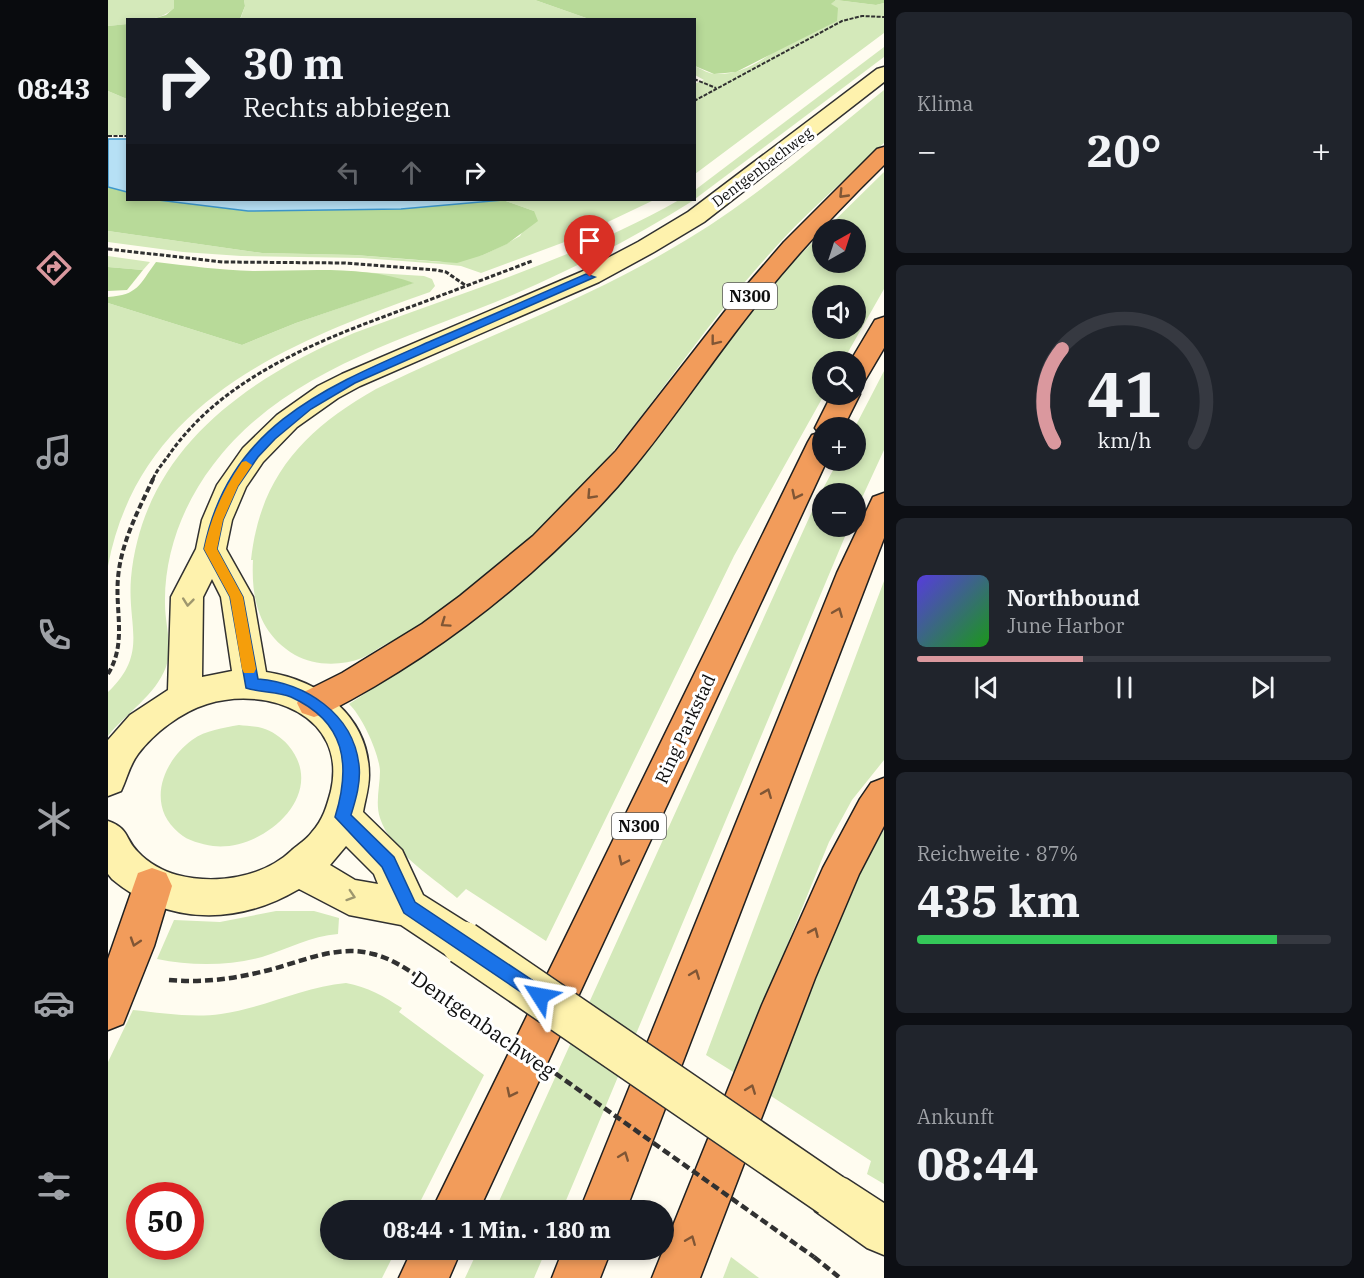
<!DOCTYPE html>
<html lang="de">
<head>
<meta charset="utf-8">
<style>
  :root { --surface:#171b24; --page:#20242c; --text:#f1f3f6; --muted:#9ea1a6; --line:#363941; --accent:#da989e }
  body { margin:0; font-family:"IBM Plex Serif",serif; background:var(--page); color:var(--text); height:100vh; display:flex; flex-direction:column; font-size:22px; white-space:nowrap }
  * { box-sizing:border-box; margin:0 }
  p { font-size:20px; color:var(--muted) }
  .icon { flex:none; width:33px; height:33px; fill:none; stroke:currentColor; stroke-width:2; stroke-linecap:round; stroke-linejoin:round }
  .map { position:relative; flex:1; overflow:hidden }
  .panel { display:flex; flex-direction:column; gap:12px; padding:12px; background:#0d0f14; width:480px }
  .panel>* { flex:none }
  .banner { position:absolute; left:18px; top:18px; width:570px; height:183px; border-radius:0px; box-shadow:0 3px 9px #0003; background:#171b24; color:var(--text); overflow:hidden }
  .needle { width:39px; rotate:39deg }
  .controls { position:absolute; left:704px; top:219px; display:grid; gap:12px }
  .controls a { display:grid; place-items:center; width:54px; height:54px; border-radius:50%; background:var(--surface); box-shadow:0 3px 9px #0003; font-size:30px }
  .speed { position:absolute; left:18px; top:1182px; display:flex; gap:12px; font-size:30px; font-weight:700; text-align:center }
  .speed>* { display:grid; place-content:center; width:78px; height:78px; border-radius:50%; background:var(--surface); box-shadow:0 3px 9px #0003; line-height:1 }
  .speed .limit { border:9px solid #d22; background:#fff; color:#111 }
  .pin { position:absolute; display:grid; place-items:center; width:51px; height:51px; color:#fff; margin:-62px -26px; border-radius:50% 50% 50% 0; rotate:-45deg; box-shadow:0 0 6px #0007 }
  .pin .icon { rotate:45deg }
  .me { position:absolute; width:66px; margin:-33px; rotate:304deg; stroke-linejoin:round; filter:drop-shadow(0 0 4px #0008) }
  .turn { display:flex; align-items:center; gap:21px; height:126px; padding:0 18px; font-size:27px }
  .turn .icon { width:78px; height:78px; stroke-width:2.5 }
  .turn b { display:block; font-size:42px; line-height:51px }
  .lanes { display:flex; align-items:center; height:57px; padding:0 18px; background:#0003; justify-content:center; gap:30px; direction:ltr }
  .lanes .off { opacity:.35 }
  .big { font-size:45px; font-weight:700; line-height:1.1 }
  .panel .tile { flex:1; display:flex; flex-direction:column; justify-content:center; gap:9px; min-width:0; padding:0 21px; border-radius:9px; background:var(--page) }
  .panel .dial { align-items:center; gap:0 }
  .dial svg { height:156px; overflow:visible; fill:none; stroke:var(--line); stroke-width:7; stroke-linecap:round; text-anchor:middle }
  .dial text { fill:var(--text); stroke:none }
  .song { display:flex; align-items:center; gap:18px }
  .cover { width:72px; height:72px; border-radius:9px; background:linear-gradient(135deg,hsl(250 70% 55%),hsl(120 70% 35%)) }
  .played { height:6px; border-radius:3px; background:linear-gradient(90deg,var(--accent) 40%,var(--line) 40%) }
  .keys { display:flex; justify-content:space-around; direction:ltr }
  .heat { display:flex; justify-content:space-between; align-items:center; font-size:33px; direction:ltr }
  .charge { height:9px; border-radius:4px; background:linear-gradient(90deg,#34c759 87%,var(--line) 0) }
  .trip { position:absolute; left:212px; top:1200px; width:354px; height:60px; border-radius:30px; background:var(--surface); box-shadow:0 3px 9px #0003; font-weight:700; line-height:60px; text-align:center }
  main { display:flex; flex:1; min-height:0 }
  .dock { display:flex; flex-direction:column; width:108px; justify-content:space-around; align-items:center; background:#090b0e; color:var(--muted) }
  .dock .icon { width:42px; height:42px }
  .dock .active { color:var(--accent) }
  .dock b { font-size:27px; color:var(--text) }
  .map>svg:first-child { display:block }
  .green { fill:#d4e9ba; fill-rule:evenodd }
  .forest { fill:#b8da99 }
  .water { fill:#b6e0f5; stroke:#3d97cc; stroke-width:1.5 }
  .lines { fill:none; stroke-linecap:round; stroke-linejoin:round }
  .secondary-casing { stroke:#313131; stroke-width:3 }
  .highway-casing { stroke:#202020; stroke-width:3 }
  .path-far3 { stroke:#313131; stroke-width:2; stroke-dasharray:4 1.5; stroke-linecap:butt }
  .path-far2 { stroke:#313131; stroke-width:3; stroke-dasharray:4.5 2; stroke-linecap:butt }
  .path-far1 { stroke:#313131; stroke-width:4; stroke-dasharray:6 3; stroke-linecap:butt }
  .path { stroke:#313131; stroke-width:4.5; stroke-dasharray:8 4; stroke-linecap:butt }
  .secondary { fill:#fef2ad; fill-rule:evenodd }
  .highway { fill:#f29c5b; fill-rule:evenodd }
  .secondary-bridge-casing { stroke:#313131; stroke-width:46; stroke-linecap:butt }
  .path-bridge { stroke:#313131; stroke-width:4.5; stroke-dasharray:8 4; stroke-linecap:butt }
  .secondary-bridge { stroke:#fef2ad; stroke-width:43 }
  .oneway { stroke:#805635 }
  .oneway2 { stroke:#9e976e }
  .route { fill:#1a73e8; stroke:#114b97; stroke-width:1.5 }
  .slow { fill:#f59e0b }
  .labels { text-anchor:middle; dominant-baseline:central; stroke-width:6; stroke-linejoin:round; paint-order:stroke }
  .far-street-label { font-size:15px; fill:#0f0f0f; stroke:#fff }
  .shield { fill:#fff; stroke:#575757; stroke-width:1.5 }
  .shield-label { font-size:16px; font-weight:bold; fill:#0f0f0f }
  .street-label { font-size:18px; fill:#0f0f0f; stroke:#fff }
  .near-street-label { font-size:21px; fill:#0f0f0f; stroke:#fff }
</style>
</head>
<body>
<main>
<nav class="dock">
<b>08:43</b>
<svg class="icon active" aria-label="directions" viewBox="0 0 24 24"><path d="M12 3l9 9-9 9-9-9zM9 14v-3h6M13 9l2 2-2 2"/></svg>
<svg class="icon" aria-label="music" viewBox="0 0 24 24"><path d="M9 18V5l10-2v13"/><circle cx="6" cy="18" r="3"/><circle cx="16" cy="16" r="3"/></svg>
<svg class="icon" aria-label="phone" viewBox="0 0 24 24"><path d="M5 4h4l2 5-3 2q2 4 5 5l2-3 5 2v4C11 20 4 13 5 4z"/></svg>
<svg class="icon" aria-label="climate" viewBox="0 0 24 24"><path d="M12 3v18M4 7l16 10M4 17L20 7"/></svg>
<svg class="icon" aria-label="car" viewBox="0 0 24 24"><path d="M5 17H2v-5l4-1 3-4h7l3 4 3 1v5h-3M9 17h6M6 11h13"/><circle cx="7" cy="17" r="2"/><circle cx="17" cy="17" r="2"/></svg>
<svg class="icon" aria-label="filters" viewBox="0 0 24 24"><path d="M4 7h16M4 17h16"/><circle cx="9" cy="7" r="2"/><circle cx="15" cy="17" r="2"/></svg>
</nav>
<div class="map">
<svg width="776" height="1278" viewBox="0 0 776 1278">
  <rect width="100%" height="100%" fill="#fffcf0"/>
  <!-- green -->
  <g class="green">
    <path d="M 0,0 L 66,0 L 66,8 C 52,21 37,19 20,20 L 19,24 L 0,26 Z"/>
    <polygon points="136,0 427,0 481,19 132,20 137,6"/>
    <path d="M 728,0 L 768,5 L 776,3 L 776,33 L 587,174 L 586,84 L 596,80 L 587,75 L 587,66 C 593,69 601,74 608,74 C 654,76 693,24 728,0 Z"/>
    <polygon points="776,47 776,57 587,199 587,190"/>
    <path d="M 776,90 L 776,143 C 737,180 692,218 657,259 C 593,330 542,412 478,483 C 441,524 398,560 354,594 C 331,612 305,633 278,644 C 270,648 263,654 254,658 C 234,666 206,666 187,655 C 151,634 143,599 145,560 L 143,560 C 152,476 197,429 268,389 C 367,340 473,303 568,246 C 643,203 709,144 776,90 Z"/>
    <polygon points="0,91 19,99 19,135 0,135"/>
    <path d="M 776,172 L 776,289 L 735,361 L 714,362 L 714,394 L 716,395 L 626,556 L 438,941 L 358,889 L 349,898 C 323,876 283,852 272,818 C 267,803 272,786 272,771 C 271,753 254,716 241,704 L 298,667 L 608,356 L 682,265 L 714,233 L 714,262 L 747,262 L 747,230 L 718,229 ZM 714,296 L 747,296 L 747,328 L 714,328 Z"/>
    <polygon points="395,200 546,200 462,240 373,273 353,266 334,264 254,258 133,256 75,252 0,242 0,231 154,253 247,255 332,262 375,255 398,244 412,236 426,211"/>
    <path d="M 571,200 L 586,200 C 529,236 471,266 409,293 C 303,338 178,368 105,465 C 75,504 56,554 57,604 C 57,624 65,647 58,667 C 47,696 19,712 0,736 L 0,692 C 41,653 19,626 23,578 C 35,450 138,379 246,333 C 356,292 469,258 571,200 Z"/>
    <polygon points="0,256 42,262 35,270 0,267"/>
    <path d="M 235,271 L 316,276 L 324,279 L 327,286 L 322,292 C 181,342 31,401 0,566 L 0,303 L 134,345 L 188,323 L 305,283 L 273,275 Z"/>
    <polygon points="776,371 776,450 747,513 747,494 714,494 714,526 741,527 454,1210 387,1210 711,496 730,461 747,460 747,427"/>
    <polygon points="776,581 776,760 744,800 721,842 627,1073 598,1055"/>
    <path d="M 131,725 C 138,726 147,726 154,728 C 164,731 173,737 180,745 C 222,794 155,852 105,846 C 93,844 80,841 71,833 C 38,806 54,762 84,740 C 98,730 115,728 131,725 Z"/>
    <path d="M 776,830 L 776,1184 L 759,1174 L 763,1161 L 663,1096 C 697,1007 725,911 776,830 Z"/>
    <path d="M 168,911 L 206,911 L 231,918 L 230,934 C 203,936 180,949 154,957 C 121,966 83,966 49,959 L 66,920 L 112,922 Z"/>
    <path d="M 238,983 C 260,987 275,996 294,1008 L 291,1012 L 376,1075 L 308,1210 L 222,1210 L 222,1250 L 288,1250 L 274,1278 L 0,1278 L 0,1062 L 25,1010 C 53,1013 85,1018 113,1014 C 156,1008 195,987 238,983 ZM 32,1196 L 82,1196 L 82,1246 L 32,1246 Z"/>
    <polygon points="370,1250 438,1250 426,1278 357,1278"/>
    <polygon points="623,1257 651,1278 615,1278"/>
  </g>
  <!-- forest -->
  <g class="forest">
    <polygon points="66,0 136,0 137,6 132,19 44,19 58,15 66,8"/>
    <polygon points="427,0 776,0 776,3 768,5 728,0 723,4 730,8 729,21 628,72 606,74 587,66 586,20 481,19"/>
    <polygon points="19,24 20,24 19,99 0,91 0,26"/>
    <polygon points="0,187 19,192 20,200 50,200 140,211 293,209 395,200 426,211 430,221 399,244 375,255 349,263 247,255 154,253 0,231"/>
    <path d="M 48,262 C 81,266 113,270 145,271 C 198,271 256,265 306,283 L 188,323 L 134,345 L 0,303 L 0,297 C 30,295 31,285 48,262 Z"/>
    <polygon points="0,267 35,270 19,290 0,291"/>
  </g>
  <!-- water -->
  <g class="water">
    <polygon points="0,139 19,139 19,192 0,187"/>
    <polygon points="50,200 395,200 293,209 140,211"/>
  </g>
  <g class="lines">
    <!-- secondary casing -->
    <g class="secondary-casing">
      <g id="secondary">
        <path d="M 776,67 L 776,82 L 596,222 L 546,252 L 491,282 L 252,386 L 230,398 L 189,427 L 155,462 L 138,487 L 124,520 L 118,549 L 145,597 L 158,672 C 212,680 261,716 261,775 C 261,788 257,800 255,812 L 294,850 L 315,895 L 369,929 L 375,943 L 369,957 L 355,963 L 341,957 L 293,925 L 241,915 L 191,889 C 130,925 60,926 4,879 L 0,874 L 0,821 C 22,829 16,838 30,852 C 39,862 56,872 69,875 C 107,885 155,878 184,850 C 191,844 199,839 204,832 C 215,820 219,806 223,791 C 240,715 159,685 99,704 C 73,712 46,733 30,754 C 21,766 19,779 13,791 L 0,796 L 0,740 L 22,715 L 60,690 L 63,597 L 88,549 L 94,520 L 109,485 L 135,448 L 169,415 L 210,386 L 234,374 L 473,272 L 530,242 L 580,212 L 769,69 ZM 104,579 L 113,597 L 124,671 L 94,677 L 95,597 ZM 238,846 L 266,874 L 270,884 L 247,880 L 222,865 Z"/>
        <polygon points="723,1172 739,1179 776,1203 776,1255 759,1248 707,1211 700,1195 707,1179"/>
      </g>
    </g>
    <!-- highway casing -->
    <g class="highway-casing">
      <g id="highway">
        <path d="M 776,147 L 776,165 C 729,211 683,260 642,313 C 597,370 558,431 510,486 C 427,579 329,656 218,713 L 206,717 L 194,713 L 189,703 L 194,693 L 234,673 L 314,624 L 352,596 L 425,536 L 508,451 L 625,301 L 676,242 L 769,149 Z"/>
        <polygon points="776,317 776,348 756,382 747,384 747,362 742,362 767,320"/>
        <polygon points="748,388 752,394 735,428 714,428 714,460 719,460 371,1210 324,1210 700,442 704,435 711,433 707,428 724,394 747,394"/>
        <polygon points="776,493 776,538 518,1210 472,1210 729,573 765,497"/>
        <polygon points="776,778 776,826 751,874 707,978 592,1278 544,1278 654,1005 715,868 752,799 763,783"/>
        <polygon points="44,868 58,873 64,886 46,946 15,1024 0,1030 0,959 30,873"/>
        <polygon points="304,1250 353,1250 341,1278 291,1278"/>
        <polygon points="455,1250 503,1250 492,1278 444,1278"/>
      </g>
    </g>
    <!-- path-far3 -->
    <g class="path-far3">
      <polyline points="586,79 608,88"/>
      <polyline points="586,101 734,21 754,16 776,17"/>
      <polyline points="0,136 20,136"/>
    </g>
    <!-- path-far2 -->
    <g class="path-far2">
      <polyline points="0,249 115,262 237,263 328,270 338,272 357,285"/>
      <path d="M 45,479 C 49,469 57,461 63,452 C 121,371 223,336 313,303 C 350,289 387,275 424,261"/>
    </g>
    <!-- path-far1 -->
    <path class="path-far1" d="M 0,674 C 19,643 7,612 10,578 C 13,542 31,509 46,477"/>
    <!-- path -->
    <g class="path">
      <path d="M 61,980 C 94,983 125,979 157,971 C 194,962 228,944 265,954 C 290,960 309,977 330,990"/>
      <polyline points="706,1257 732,1278"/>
    </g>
    <!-- secondary -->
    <use href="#secondary" class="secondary"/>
    <!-- highway -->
    <use href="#highway" class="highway"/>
    <!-- secondary-bridge casing -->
    <g class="secondary-bridge-casing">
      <polyline id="secondary-bridge" points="355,943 723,1195"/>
    </g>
    <!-- path-bridge -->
    <polyline class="path-bridge" points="330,990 706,1257"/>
    <!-- secondary-bridge -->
    <use href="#secondary-bridge" class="secondary-bridge"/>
  </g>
  <!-- one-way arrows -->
  <defs><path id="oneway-chevron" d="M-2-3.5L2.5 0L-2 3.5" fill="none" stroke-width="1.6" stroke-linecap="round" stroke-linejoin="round" transform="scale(1.5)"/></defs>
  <g class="oneway">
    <use href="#oneway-chevron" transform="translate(735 194) rotate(134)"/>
    <use href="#oneway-chevron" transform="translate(607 341) rotate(128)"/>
    <use href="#oneway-chevron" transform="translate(483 495) rotate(133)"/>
    <use href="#oneway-chevron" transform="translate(688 495) rotate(116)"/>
    <use href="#oneway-chevron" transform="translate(730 612) rotate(-68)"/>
    <use href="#oneway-chevron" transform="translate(337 623) rotate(145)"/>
    <use href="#oneway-chevron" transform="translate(659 793) rotate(-68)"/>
    <use href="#oneway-chevron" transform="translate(515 861) rotate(115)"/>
    <use href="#oneway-chevron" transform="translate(706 932) rotate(-66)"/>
    <use href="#oneway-chevron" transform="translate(27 942) rotate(108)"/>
    <use href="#oneway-chevron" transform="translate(587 974) rotate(-69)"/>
    <use href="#oneway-chevron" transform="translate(643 1089) rotate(-69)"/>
    <use href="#oneway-chevron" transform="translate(403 1093) rotate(116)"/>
    <use href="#oneway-chevron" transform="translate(516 1156) rotate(-69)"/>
    <use href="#oneway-chevron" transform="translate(583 1240) rotate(-68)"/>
  </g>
  <g class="oneway2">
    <use href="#oneway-chevron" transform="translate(80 602) rotate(96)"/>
    <use href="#oneway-chevron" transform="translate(243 896) rotate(18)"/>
  </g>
  <!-- route -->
  <path class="route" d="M 478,274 L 487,277 L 247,383 L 203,409 L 167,439 L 150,457 L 130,486 L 115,520 L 109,549 L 135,597 L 150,679 C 197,683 245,713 251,765 C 253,782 248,799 243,815 L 286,857 L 307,902 L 439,990 L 441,996 L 439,1002 L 432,1005 L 296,913 L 274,867 L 227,817 C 243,765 238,722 183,697 C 169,691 153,693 138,688 L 122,597 L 96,549 C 121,425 218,387 323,341 C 375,319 426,297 478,274 Z"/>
  <!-- slow -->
  <path class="slow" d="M 138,461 L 144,465 L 130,486 L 115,520 L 109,549 L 135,597 L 148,669 L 146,673 L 136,673 L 134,669 L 122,597 L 96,549 C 103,517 115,490 134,462 Z"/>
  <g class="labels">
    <!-- far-street labels -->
    <g class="far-street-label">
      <text transform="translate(654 167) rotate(-37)">Dentgenbachweg</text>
    </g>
    <!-- shield labels -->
    <g class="shield">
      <rect x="615" y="283" width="54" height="26" rx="4.5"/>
      <rect x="504" y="813" width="54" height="26" rx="4.5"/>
    </g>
    <g class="shield-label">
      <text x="642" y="296">N300</text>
      <text x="531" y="826">N300</text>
    </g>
    <!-- street labels -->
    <g class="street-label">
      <text transform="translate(577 729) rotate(-65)">Ring Parkstad</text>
    </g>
    <!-- near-street labels -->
    <g class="near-street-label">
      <text transform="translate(376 1024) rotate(35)">Dentgenbachweg</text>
    </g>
  </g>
</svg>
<div class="controls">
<a><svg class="needle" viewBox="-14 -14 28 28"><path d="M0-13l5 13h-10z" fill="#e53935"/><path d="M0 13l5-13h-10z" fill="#9ea1a6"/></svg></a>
<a><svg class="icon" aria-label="sound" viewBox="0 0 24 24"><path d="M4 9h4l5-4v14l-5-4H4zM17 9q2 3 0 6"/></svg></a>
<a><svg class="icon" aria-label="search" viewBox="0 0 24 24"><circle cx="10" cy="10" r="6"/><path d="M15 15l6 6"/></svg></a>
<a>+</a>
<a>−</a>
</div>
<div class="speed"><div class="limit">50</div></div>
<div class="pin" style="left:482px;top:277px;background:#d93025"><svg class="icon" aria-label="arrive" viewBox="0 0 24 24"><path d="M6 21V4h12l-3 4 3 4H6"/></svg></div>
<svg class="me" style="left:432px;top:996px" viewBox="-20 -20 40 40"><path d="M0-17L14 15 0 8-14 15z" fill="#1a73e8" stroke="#fff" stroke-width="4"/></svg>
<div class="trip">08:44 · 1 Min. · 180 m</div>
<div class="banner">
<div class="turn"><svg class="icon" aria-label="right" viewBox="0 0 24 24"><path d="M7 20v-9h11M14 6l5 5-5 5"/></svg><div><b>30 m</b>Rechts abbiegen</div></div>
<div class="lanes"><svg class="icon off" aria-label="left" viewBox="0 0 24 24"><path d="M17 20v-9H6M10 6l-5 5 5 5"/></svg><svg class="icon off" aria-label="ahead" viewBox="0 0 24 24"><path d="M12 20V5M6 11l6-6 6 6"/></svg><svg class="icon" aria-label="right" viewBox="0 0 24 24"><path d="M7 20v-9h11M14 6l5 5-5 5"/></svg></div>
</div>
</div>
<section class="panel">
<div class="tile"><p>Klima</p>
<div class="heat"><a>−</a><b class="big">20°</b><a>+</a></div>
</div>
<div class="tile dial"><svg viewBox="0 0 100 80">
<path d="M14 69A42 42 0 1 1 86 69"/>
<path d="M14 69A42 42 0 0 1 18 21" stroke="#da989e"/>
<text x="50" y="56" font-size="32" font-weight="700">41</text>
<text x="50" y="72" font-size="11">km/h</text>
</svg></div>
<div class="tile">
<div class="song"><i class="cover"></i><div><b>Northbound</b><p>June Harbor</p></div></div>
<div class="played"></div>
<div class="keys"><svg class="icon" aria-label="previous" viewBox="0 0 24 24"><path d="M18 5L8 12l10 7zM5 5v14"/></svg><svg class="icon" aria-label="pause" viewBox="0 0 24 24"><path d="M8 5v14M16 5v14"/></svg><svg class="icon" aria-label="next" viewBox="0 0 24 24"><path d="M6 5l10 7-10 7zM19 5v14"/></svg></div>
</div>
<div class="tile"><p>Reichweite · 87%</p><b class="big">435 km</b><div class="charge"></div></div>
<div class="tile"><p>Ankunft</p><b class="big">08:44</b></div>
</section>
</main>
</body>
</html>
